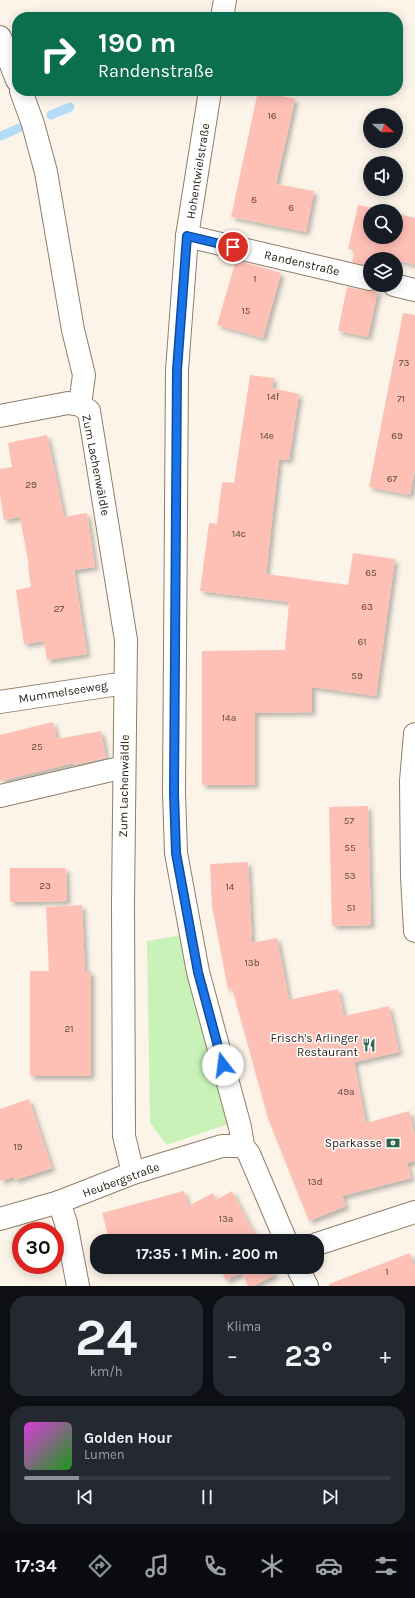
<!DOCTYPE html>
<html lang="de">
<head>
<meta charset="utf-8">
<style>
  :root { --surface:#171b24; --page:#242831; --text:#f1f3f6; --muted:#9ea1a6; --line:#363941; --accent:#8c9099 }
  body { margin:0; font-family:Karla,sans-serif; background:var(--page); color:var(--text); height:100vh; display:flex; flex-direction:column; font-size:15px; white-space:nowrap }
  * { box-sizing:border-box; margin:0 }
  p { font-size:13px; color:var(--muted) }
  .icon { flex:none; width:22px; height:22px; fill:none; stroke:currentColor; stroke-width:2; stroke-linecap:round; stroke-linejoin:round }
  .map { position:relative; height:1286px; overflow:hidden }
  .side { display:flex; flex-direction:column; gap:10px; padding:10px; background:#0d0f14; flex:1 }
  .side>* { flex:none }
  .hud { position:absolute; left:12px; top:12px; width:391px; height:84px; border-radius:16px; box-shadow:0 2px 10px #0003; background:#0b6e4f; color:#fff; overflow:hidden }
  .needle { width:26px; rotate:111deg }
  .buttons { position:absolute; left:363px; top:108px; display:grid; gap:8px }
  .buttons a { display:grid; place-items:center; width:40px; height:40px; border-radius:50%; background:var(--surface); box-shadow:0 2px 10px #0003; font-size:20px }
  .speed { position:absolute; left:12px; top:1222px; display:flex; gap:8px; font-size:20px; font-weight:700; text-align:center }
  .speed>* { display:grid; place-content:center; width:52px; height:52px; border-radius:50%; background:var(--surface); box-shadow:0 2px 10px #0003; line-height:1 }
  .speed .limit { border:6px solid #d22; background:#fff; color:#111 }
  .pin { position:absolute; display:grid; place-items:center; width:34px; height:34px; color:#fff; margin:-17px; border:2px solid #fff; border-radius:50%; box-shadow:0 1px 4px #0007 }
  .me { position:absolute; width:44px; margin:-22px; rotate:345deg; stroke-linejoin:round; filter:drop-shadow(0 0 3px #0008) }
  .turn { display:flex; align-items:center; gap:14px; height:84px; padding:0 20px; font-size:18px }
  .turn .icon { width:52px; height:52px; stroke-width:2.5 }
  .turn b { display:block; font-size:28px; line-height:34px }
  .big { font-size:30px; font-weight:700; line-height:1.1 }
  .side .widget { flex:1; display:flex; flex-direction:column; justify-content:center; gap:6px; min-width:0; padding:0 14px; border-radius:16px; background:var(--page) }
  .side .dial { align-items:center; gap:0 }
  .dial b { font-size:52px; line-height:1 }
  .song { display:flex; align-items:center; gap:12px }
  .cover { width:48px; height:48px; border-radius:6px; background:linear-gradient(135deg,hsl(300 70% 55%),hsl(120 70% 35%)) }
  .played { height:4px; border-radius:2px; background:linear-gradient(90deg,var(--accent) 15%,var(--line) 15%) }
  .keys { display:flex; justify-content:space-around; direction:ltr }
  .heat { display:flex; justify-content:space-between; align-items:center; font-size:22px; direction:ltr }
  .side .tiles { flex:1; display:grid; gap:10px; grid-template-columns:1fr 1fr }
  .widget:last-child { grid-column:span 2 }
  .trip { position:absolute; left:90px; top:1234px; width:234px; height:40px; border-radius:16px; background:var(--surface); box-shadow:0 2px 10px #0003; font-weight:700; line-height:40px; text-align:center }
  .tabs { display:flex; height:64px; justify-content:space-around; align-items:center; background:#090b0e; color:var(--muted) }
  .tabs .icon { width:28px; height:28px }
  .tabs .current { color:var(--accent) }
  .tabs b { font-size:18px; color:var(--text) }
  .map>svg:first-child { display:block }
  .green { fill:#c9f2b9 }
  .lines { fill:none; stroke-linecap:round; stroke-linejoin:round }
  .stream { stroke:#b5dcf7; stroke-width:9 }
  .building { fill:#febfb5; filter:url(#shadow) }
  .minor-casing { stroke:#907e65; stroke-width:24 }
  .major-casing { stroke:#907e65; stroke-width:24 }
  .minor { stroke:#fff; stroke-width:22 }
  .major { stroke:#fff; stroke-width:22 }
  .route-casing { stroke:#114b97; stroke-width:10 }
  .route { stroke:#1a73e8; stroke-width:7 }
  .labels { text-anchor:middle; dominant-baseline:central; stroke-width:3; stroke-linejoin:round; paint-order:stroke }
  .number-label { font-size:10px; fill:#5e483e }
  .street-label { font-size:12px; fill:#282117; stroke:#fff }
  .poi-label { font-size:12px; fill:#282117; stroke:#fff; text-anchor:end }
</style>
</head>
<body>
<div class="map">
<svg width="415" height="1286" viewBox="0 0 415 1286">
  <defs>
    <filter id="shadow"><feDropShadow dx="3.5" dy="3.5" stdDeviation="2" flood-color="#0004"/></filter>
  </defs>
  <rect width="100%" height="100%" fill="#fcf4e9"/>
  <!-- green -->
  <polygon class="green" points="181,935 195,1007 228,1124 167,1145 150,1123 147,941"/>
  <g class="lines">
    <!-- stream -->
    <g class="stream">
      <polyline points="51,115 70,107"/>
      <polyline points="1,136 26,125"/>
    </g>
  </g>
  <!-- building -->
  <g class="building">
    <polygon points="258,91 295,99 276,184 314,191 306,232 231,217"/>
    <polygon points="358,205 386,211 370,211 370,237 396,237 396,213 415,218 415,265 384,257 384,259 370,259 370,266 352,262 355,250 348,249"/>
    <polygon points="236,260 281,273 263,338 217,325"/>
    <polygon points="347,287 368,291 373,291 378,289 368,337 338,331"/>
    <polygon points="403,313 415,315 415,470 410,495 369,487"/>
    <polygon points="250,375 274,378 272,388 299,394 289,460 279,459 266,574 348,585 353,553 395,559 376,696 312,687 312,712 255,713 255,785 202,785 202,651 285,650 289,602 200,591 209,523 217,524 222,482 234,483"/>
    <polygon points="47,435 64,517 87,513 95,567 74,570 87,654 47,660 44,641 24,644 16,590 31,587 28,565 29,565 20,517 4,520 0,495 0,469 12,467 8,443"/>
    <polygon points="53,722 57,739 101,731 106,758 74,765 74,763 0,781 0,735"/>
    <polygon points="368,806 371,925 332,926 329,807"/>
    <polygon points="248,862 252,943 277,938 289,1000 338,989 344,1016 389,1006 399,1052 354,1062 366,1123 409,1111 415,1135 415,1161 407,1163 411,1178 342,1196 346,1206 309,1221 268,1118 232,988 228,989 212,906 210,864"/>
    <polygon points="10,868 66,868 67,901 10,902"/>
    <polygon points="82,905 85,971 91,971 91,1076 30,1076 30,971 49,971 46,907"/>
    <polygon points="29,1099 52,1168 15,1180 14,1177 0,1181 0,1109"/>
    <polygon points="184,1191 188,1206 213,1193 216,1200 232,1191 258,1241 110,1241 102,1213"/>
    <polygon points="410,1253 415,1267 415,1286 329,1286 329,1284"/>
    <polygon points="220,1267 271,1267 275,1275 253,1286 248,1286 242,1273 226,1280"/>
  </g>
  <g class="lines">
    <!-- minor casing -->
    <g class="minor-casing">
      <g id="minor">
        <polyline points="222,17 225,0"/>
        <polyline points="0,37 17,80"/>
        <polyline points="21,91 33,124 46,172 73,330 84,375 80,405"/>
        <polyline points="210,91 187,236 177,370 174,793 176,853 198,972 240,1127 243,1146 249,1154 286,1241"/>
        <polyline points="187,236 370,279"/>
        <polyline points="394,285 415,290"/>
        <polyline points="0,416 68,403 80,405 89,411 126,640 123,903 124,1136 133,1173"/>
        <polyline points="0,702 112,685 125,684"/>
        <polyline points="0,796 124,767"/>
        <polyline points="59,1202 66,1223 78,1286"/>
        <polyline points="0,1219 59,1202 133,1173 222,1146 243,1146"/>
        <polyline points="317,1244 415,1212"/>
        <polyline points="297,1267 307,1286"/>
      </g>
    </g>
    <!-- major casing -->
    <g class="major-casing">
      <polyline id="major" points="415,734 411,781 412,877 415,931"/>
    </g>
    <!-- minor -->
    <use href="#minor" class="minor"/>
    <!-- major -->
    <use href="#major" class="major"/>
  </g>
  <g class="lines">
    <!-- route casing -->
    <g class="route-casing">
      <polyline id="route" points="223,1065 198,972 176,853 174,793 177,370 187,236 233,247"/>
    </g>
    <!-- route -->
    <use href="#route" class="route"/>
  </g>
  <!-- icons -->
  <defs>
    <g id="restaurant-bare" transform="scale(1.08)"><path d="M-5-6h1v4h1v-4h1v4h1v-4h1v5L-1.5 .5V6h-2V.5L-5-1ZM5-6V6H3V1.5H1.5Q1.5-4 5-6Z" fill="#296651" stroke="#fff" stroke-width="2.5" paint-order="stroke"/></g>
    <g id="bank-bare" transform="scale(1.08)"><path d="M-6-4H6V4H-6ZM0-2.3a2.3 2.3 0 1 0 0 4.6a2.3 2.3 0 1 0 0-4.6Z" fill="#296651" stroke="#fff" stroke-width="2.5" paint-order="stroke"/></g>
  </defs>
  <g fill-rule="evenodd">
    <use href="#restaurant-bare" x="369" y="1045"/>
    <use href="#bank-bare" x="393" y="1143"/>
  </g>
  <g class="labels">
    <!-- number labels -->
    <g class="number-label">
      <text x="272" y="116">16</text>
      <text x="254" y="200">8</text>
      <text x="291" y="208">6</text>
      <text x="255" y="279">1</text>
      <text x="246" y="311">15</text>
      <text x="404" y="363">73</text>
      <text x="273" y="397">14f</text>
      <text x="401" y="399">71</text>
      <text x="267" y="436">14e</text>
      <text x="397" y="436">69</text>
      <text x="392" y="479">67</text>
      <text x="31" y="485">29</text>
      <text x="239" y="534">14c</text>
      <text x="371" y="573">65</text>
      <text x="367" y="607">63</text>
      <text x="59" y="609">27</text>
      <text x="362" y="642">61</text>
      <text x="357" y="676">59</text>
      <text x="229" y="718">14a</text>
      <text x="37" y="747">25</text>
      <text x="349" y="821">57</text>
      <text x="350" y="848">55</text>
      <text x="350" y="876">53</text>
      <text x="45" y="886">23</text>
      <text x="230" y="887">14</text>
      <text x="351" y="908">51</text>
      <text x="252" y="963">13b</text>
      <text x="69" y="1029">21</text>
      <text x="346" y="1092">49a</text>
      <text x="18" y="1147">19</text>
      <text x="315" y="1182">13d</text>
      <text x="226" y="1219">13a</text>
      <text x="387" y="1272">1</text>
    </g>
    <!-- street labels -->
    <g class="street-label">
      <text transform="translate(198 171) rotate(-81)">Hohentwielstraße</text>
      <text transform="translate(302 263) rotate(13)">Randenstraße</text>
      <text transform="translate(96 465) rotate(79)">Zum Lachenwäldle</text>
      <text transform="translate(63 692) rotate(-9)">Mummelseeweg</text>
      <text transform="translate(124 786) rotate(-89)">Zum Lachenwäldle</text>
      <text transform="translate(121 1180) rotate(-20)">Heubergstraße</text>
    </g>
    <!-- poi labels -->
    <g class="poi-label">
      <text x="358" y="1038">Frisch's Arlinger<tspan x="358" dy="14">Restaurant</tspan></text>
      <text x="382" y="1143">Sparkasse</text>
    </g>
  </g>
</svg>
<div class="buttons">
<a><svg class="needle" viewBox="-14 -14 28 28"><path d="M0-13l5 13h-10z" fill="#e53935"/><path d="M0 13l5-13h-10z" fill="#9ea1a6"/></svg></a>
<a><svg class="icon" aria-label="sound" viewBox="0 0 24 24"><path d="M4 9h4l5-4v14l-5-4H4zM17 9q2 3 0 6"/></svg></a>
<a><svg class="icon" aria-label="search" viewBox="0 0 24 24"><circle cx="10" cy="10" r="6"/><path d="M15 15l6 6"/></svg></a>
<a><svg class="icon" aria-label="layers" viewBox="0 0 24 24"><path d="M12 4l9 5-9 5-9-5zM3 14l9 5 9-5"/></svg></a>
</div>
<div class="speed"><div class="limit">30</div></div>
<div class="pin" style="left:233px;top:247px;background:#d93025"><svg class="icon" aria-label="arrive" viewBox="0 0 24 24"><path d="M6 21V4h12l-3 4 3 4H6"/></svg></div>
<svg class="me" style="left:223px;top:1065px" viewBox="-20 -20 40 40"><circle r="19" fill="#fff"/><path d="M0-13L10 11 0 6-10 11z" fill="#1a73e8"/></svg>
<div class="trip">17:35 · 1 Min. · 200 m</div>
<div class="hud">
<div class="turn"><svg class="icon" aria-label="right" viewBox="0 0 24 24"><path d="M7 20v-9h11M14 6l5 5-5 5"/></svg><div><b>190 m</b>Randenstraße</div></div>
</div>
</div>
<section class="side">
<div class="tiles">
<div class="widget dial"><b>24</b><p>km/h</p></div>
<div class="widget"><p>Klima</p>
<div class="heat"><a>−</a><b class="big">23°</b><a>+</a></div>
</div>
<div class="widget">
<div class="song"><i class="cover"></i><div><b>Golden Hour</b><p>Lumen</p></div></div>
<div class="played"></div>
<div class="keys"><svg class="icon" aria-label="previous" viewBox="0 0 24 24"><path d="M18 5L8 12l10 7zM5 5v14"/></svg><svg class="icon" aria-label="pause" viewBox="0 0 24 24"><path d="M8 5v14M16 5v14"/></svg><svg class="icon" aria-label="next" viewBox="0 0 24 24"><path d="M6 5l10 7-10 7zM19 5v14"/></svg></div>
</div>
</div>
</section>
<nav class="tabs">
<b>17:34</b>
<svg class="icon current" aria-label="directions" viewBox="0 0 24 24"><path d="M12 3l9 9-9 9-9-9zM9 14v-3h6M13 9l2 2-2 2"/></svg>
<svg class="icon" aria-label="music" viewBox="0 0 24 24"><path d="M9 18V5l10-2v13"/><circle cx="6" cy="18" r="3"/><circle cx="16" cy="16" r="3"/></svg>
<svg class="icon" aria-label="phone" viewBox="0 0 24 24"><path d="M5 4h4l2 5-3 2q2 4 5 5l2-3 5 2v4C11 20 4 13 5 4z"/></svg>
<svg class="icon" aria-label="climate" viewBox="0 0 24 24"><path d="M12 3v18M4 7l16 10M4 17L20 7"/></svg>
<svg class="icon" aria-label="car" viewBox="0 0 24 24"><path d="M5 17H2v-5l4-1 3-4h7l3 4 3 1v5h-3M9 17h6M6 11h13"/><circle cx="7" cy="17" r="2"/><circle cx="17" cy="17" r="2"/></svg>
<svg class="icon" aria-label="filters" viewBox="0 0 24 24"><path d="M4 7h16M4 17h16"/><circle cx="9" cy="7" r="2"/><circle cx="15" cy="17" r="2"/></svg>
</nav>
</body>
</html>
